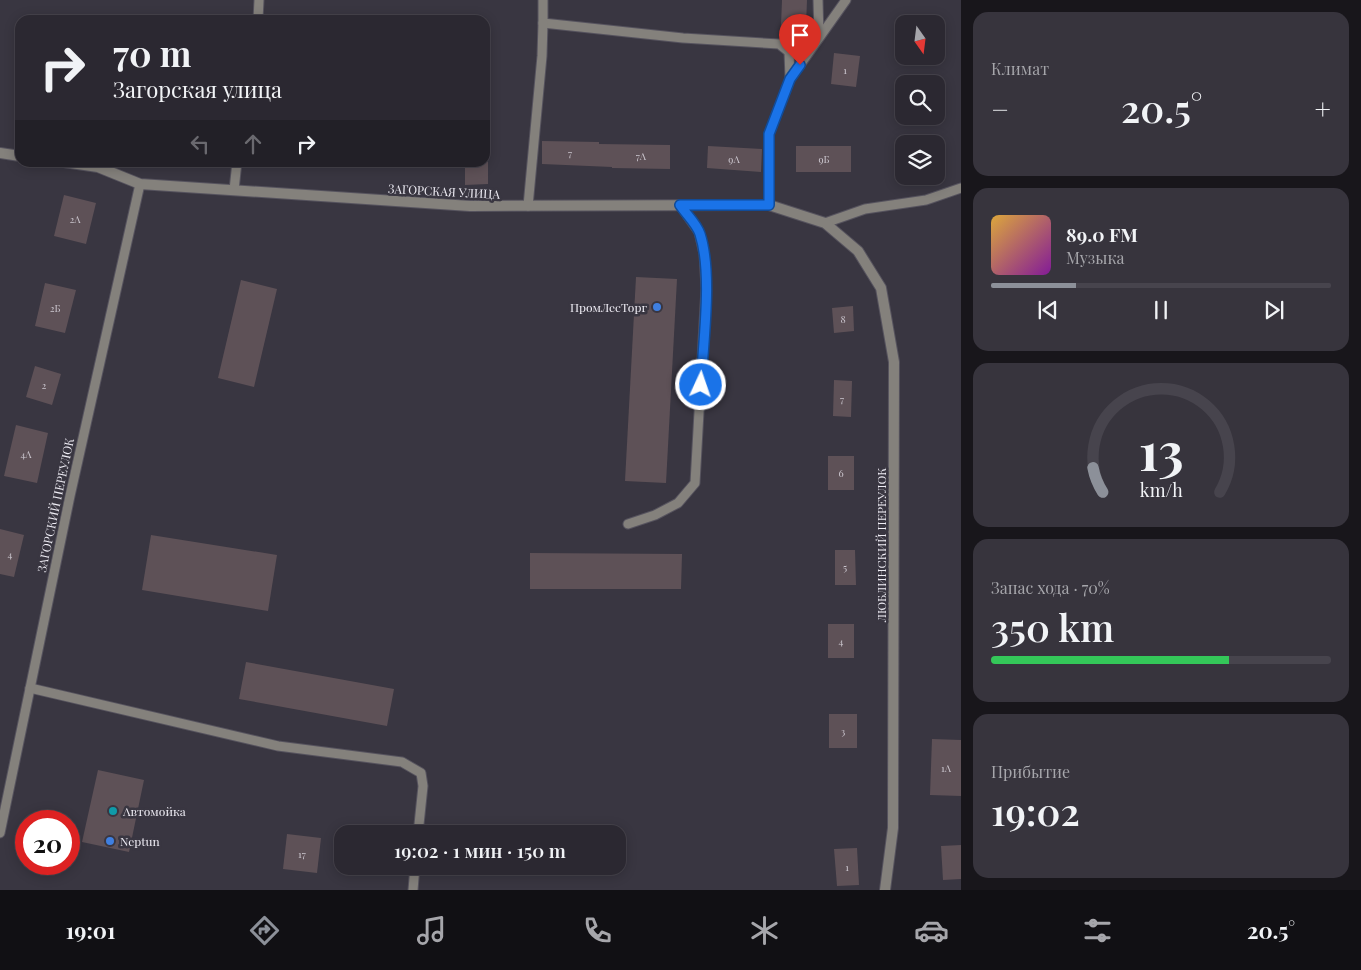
<!DOCTYPE html>
<html lang="ru">
<head>
<meta charset="utf-8">
<style>
  :root { --surface:#2b2831; --page:#37343d; --text:#f1f3f6; --muted:#a6a6ab; --line:#47444d; --accent:#8c9099 }
  body { margin:0; font-family:"Playfair Display",serif; background:var(--page); color:var(--text); height:100vh; display:flex; flex-direction:column; font-size:19px; white-space:nowrap }
  * { box-sizing:border-box; margin:0 }
  p { font-size:16px; color:var(--muted) }
  .icon { flex:none; width:28px; height:28px; fill:none; stroke:currentColor; stroke-width:2; stroke-linecap:round; stroke-linejoin:round }
  .map { position:relative; flex:1; overflow:hidden }
  .details { display:flex; flex-direction:column; gap:12px; padding:12px; background:#18161b; width:400px }
  .details>* { flex:none }
  .guide { position:absolute; left:15px; top:15px; width:475px; height:152px; border-radius:15px; box-shadow:0 2px 12px #0003,0 0 0 1px var(--line); background:#2b2831; color:var(--text); overflow:hidden }
  .needle { width:32px; rotate:166deg }
  .fabs { position:absolute; left:895px; top:15px; display:grid; gap:10px }
  .fabs a { display:grid; place-items:center; width:50px; height:50px; border-radius:10px; background:var(--surface); box-shadow:0 2px 12px #0003,0 0 0 1px var(--line); font-size:25px }
  .speed { position:absolute; left:15px; top:810px; display:flex; gap:10px; font-size:25px; font-weight:700; text-align:center }
  .speed>* { display:grid; place-content:center; width:65px; height:65px; border-radius:50%; background:var(--surface); box-shadow:0 2px 12px #0003,0 0 0 1px var(--line); line-height:1 }
  .speed .limit { border:8px solid #d22; background:#fff; color:#111 }
  .pin { position:absolute; display:grid; place-items:center; width:42px; height:42px; color:#fff; margin:-51px -21px; border-radius:50% 50% 50% 0; rotate:-45deg; box-shadow:0 0 5px #0007 }
  .pin .icon { rotate:45deg }
  .me { position:absolute; width:55px; margin:-28px; rotate:3deg; stroke-linejoin:round; filter:drop-shadow(0 0 4px #0008) }
  .turn { display:flex; align-items:center; gap:18px; height:105px; padding:0 15px; font-size:22px }
  .turn .icon { width:65px; height:65px; stroke-width:2.5 }
  .turn b { display:block; font-size:35px; line-height:42px }
  .lanes { display:flex; align-items:center; height:48px; padding:0 15px; background:#0003; justify-content:center; gap:25px; direction:ltr }
  .lanes .off { opacity:.35 }
  .big { font-size:38px; font-weight:600; line-height:1.1 }
  .details .widget { flex:1; display:flex; flex-direction:column; justify-content:center; gap:8px; min-width:0; padding:0 18px; border-radius:15px; background:var(--page) }
  .details .dial { align-items:center; gap:0 }
  .dial svg { height:130px; overflow:visible; fill:none; stroke:var(--line); stroke-width:7; stroke-linecap:round; text-anchor:middle }
  .dial text { fill:var(--text); stroke:none }
  .song { display:flex; align-items:center; gap:15px }
  .cover { width:60px; height:60px; border-radius:8px; background:linear-gradient(135deg,hsl(40 70% 55%),hsl(290 70% 35%)) }
  .played { height:5px; border-radius:2px; background:linear-gradient(90deg,var(--accent) 25%,var(--line) 25%) }
  .keys { display:flex; justify-content:space-around; direction:ltr }
  .heat { display:flex; justify-content:space-between; align-items:center; font-size:28px; direction:ltr }
  .charge { height:8px; border-radius:4px; background:linear-gradient(90deg,#34c759 70%,var(--line) 0) }
  .trip { position:absolute; left:334px; top:825px; width:292px; height:50px; border-radius:15px; background:var(--surface); box-shadow:0 2px 12px #0003,0 0 0 1px var(--line); font-weight:600; line-height:50px; text-align:center }
  .tab-bar { display:flex; height:80px; justify-content:space-around; align-items:center; background:#111014; color:var(--muted) }
  .tab-bar .icon { width:35px; height:35px }
  .tab-bar .current { color:var(--accent) }
  .tab-bar b { font-size:22px; color:var(--text) }
  main { display:flex; flex:1; min-height:0 }
  .map>svg:first-child { display:block }
  .building { fill:#5e5157 }
  .lines { fill:none; stroke-linecap:round; stroke-linejoin:round }
  .lane-casing { stroke:#56535e; stroke-width:11 }
  .street-casing { stroke:#56535e; stroke-width:12 }
  .lane { stroke:#84817c; stroke-width:9 }
  .street { stroke:#84817c; stroke-width:10 }
  .route-casing { stroke:#114b97; stroke-width:12 }
  .route { stroke:#1a73e8; stroke-width:9 }
  .shop-dot { fill:#3f7fe0; stroke:#393641; stroke-width:2 }
  .culture-dot { fill:#0f9aa8; stroke:#393641; stroke-width:2 }
  .labels { text-anchor:middle; dominant-baseline:central; stroke-width:5; stroke-linejoin:round; paint-order:stroke }
  .number-label { font-size:10px; fill:#cbc6ce }
  .street-label { font-size:12px; fill:#efedf5; stroke:#393641 }
  .poi-label { font-size:12px; fill:#efedf5; stroke:#393641; text-anchor:start }
</style>
</head>
<body>
<main>
<div class="map">
<svg width="961" height="890" viewBox="0 0 961 890">
  <rect width="100%" height="100%" fill="#393641"/>
  <!-- building -->
  <g class="building">
    <polygon points="782,0 807,0 806,27 781,26"/>
    <polygon points="834,53 860,56 856,87 831,84"/>
    <polygon points="542,141 599,142 599,144 670,145 670,169 612,168 612,167 542,164"/>
    <polygon points="708,146 762,149 761,172 707,168"/>
    <rect x="796" y="146" width="55" height="26"/>
    <polygon points="465,162 488,162 488,184 465,185"/>
    <polygon points="64,195 96,203 86,244 54,236"/>
    <polygon points="636,277 677,279 666,483 625,481"/>
    <polygon points="241,280 277,289 254,387 218,378"/>
    <polygon points="45,283 76,290 65,333 35,326"/>
    <polygon points="853,306 854,331 834,333 832,308"/>
    <polygon points="35,366 61,374 52,405 26,397"/>
    <polygon points="834,380 852,381 851,417 833,416"/>
    <polygon points="16,425 48,433 37,483 4,476"/>
    <rect x="828" y="456" width="26" height="34"/>
    <polygon points="0,529 24,535 14,577 0,574"/>
    <polygon points="151,535 277,555 268,611 142,590"/>
    <polygon points="835,550 855,550 856,585 835,585"/>
    <polygon points="530,553 682,554 681,589 530,589"/>
    <rect x="828" y="624" width="26" height="34"/>
    <polygon points="246,662 394,689 387,726 239,699"/>
    <rect x="829" y="714" width="28" height="34"/>
    <polygon points="932,739 961,740 961,796 930,795"/>
    <polygon points="98,770 144,780 129,852 82,842"/>
    <polygon points="287,834 321,838 317,873 283,869"/>
    <polygon points="961,845 961,879 943,880 941,846"/>
    <polygon points="857,848 859,885 837,886 834,849"/>
  </g>
  <g class="lines">
    <!-- lane casing -->
    <g class="lane-casing">
      <g id="lane">
        <polyline points="543,0 543,23 683,38 779,44 789,52 790,79"/>
        <polyline points="818,0 819,37"/>
        <polyline points="258,20 259,0"/>
        <polyline points="234,190 237,162"/>
        <polyline points="769,205 769,134 790,79 846,0"/>
        <polyline points="528,206 542,56 543,23"/>
        <polyline points="825,223 865,209 926,200 961,188"/>
        <polyline points="628,524 655,515 678,503 695,483 706,288 704,254 699,232 680,205"/>
        <polyline points="30,688 278,746 402,762 421,773 423,786 418,834"/>
        <polyline points="0,833 70,496 140,184"/>
        <polyline points="413,890 415,866"/>
      </g>
    </g>
    <!-- street casing -->
    <g class="street-casing">
      <g id="street">
        <polyline points="0,153 20,156"/>
        <polyline points="64,162 98,167 140,184 470,206 769,205 825,223 858,251 881,288 894,362 893,828 885,890"/>
      </g>
    </g>
    <!-- lane -->
    <use href="#lane" class="lane"/>
    <!-- street -->
    <use href="#street" class="street"/>
  </g>
  <g class="lines">
    <!-- route casing -->
    <g class="route-casing">
      <path id="route" d="M 701,385 C 703,342 713,274 700,234 C 697,224 686,214 680,205 L 769,205 L 769,134 L 790,79 L 800,65"/>
    </g>
    <!-- route -->
    <use href="#route" class="route"/>
  </g>
  <!-- markers -->
  <g class="shop-dot">
    <circle cx="657" cy="307" r="5"/>
    <circle cx="110" cy="841" r="5"/>
  </g>
  <circle class="culture-dot" cx="113" cy="811" r="5"/>
  <g class="labels">
    <!-- number labels -->
    <g class="number-label">
      <text x="845" y="70">1</text>
      <text x="570" y="153">7</text>
      <text x="641" y="156">7А</text>
      <text x="734" y="159">9А</text>
      <text x="824" y="159">9Б</text>
      <text x="75" y="219">2А</text>
      <text x="55" y="308">2Б</text>
      <text x="843" y="319">8</text>
      <text x="44" y="385">2</text>
      <text x="842" y="399">7</text>
      <text x="26" y="454">4А</text>
      <text x="841" y="473">6</text>
      <text x="10" y="554">4</text>
      <text x="845" y="567">5</text>
      <text x="841" y="641">4</text>
      <text x="843" y="731">3</text>
      <text x="946" y="768">1А</text>
      <text x="302" y="854">17</text>
      <text x="847" y="867">1</text>
    </g>
    <!-- street labels -->
    <g class="street-label">
      <text transform="translate(444 191) rotate(3)">ЗАГОРСКАЯ УЛИЦА</text>
      <text transform="translate(55 505) rotate(-78)">ЗАГОРСКИЙ ПЕРЕУЛОК</text>
      <text transform="translate(881 545) rotate(-90)">ЛЮБЛИНСКИЙ ПЕРЕУЛОК</text>
    </g>
    <!-- poi labels -->
    <g class="poi-label">
      <text x="647" y="307" text-anchor="end">ПромЛесТорг</text>
      <text x="123" y="811">Автомойка</text>
      <text x="120" y="841">Neptun</text>
    </g>
  </g>
</svg>
<div class="fabs">
<a><svg class="needle" viewBox="-14 -14 28 28"><path d="M0-13l5 13h-10z" fill="#e53935"/><path d="M0 13l5-13h-10z" fill="#a6a6ab"/></svg></a>
<a><svg class="icon" aria-label="search" viewBox="0 0 24 24"><circle cx="10" cy="10" r="6"/><path d="M15 15l6 6"/></svg></a>
<a><svg class="icon" aria-label="layers" viewBox="0 0 24 24"><path d="M12 4l9 5-9 5-9-5zM3 14l9 5 9-5"/></svg></a>
</div>
<div class="speed"><div class="limit">20</div></div>
<div class="pin" style="left:800px;top:65px;background:#d93025"><svg class="icon" aria-label="arrive" viewBox="0 0 24 24"><path d="M6 21V4h12l-3 4 3 4H6"/></svg></div>
<svg class="me" style="left:701px;top:385px" viewBox="-20 -20 40 40"><circle r="17" fill="#1a73e8" stroke="#fff" stroke-width="3"/><path d="M0-11L8 9 0 5-8 9z" fill="#fff"/></svg>
<div class="trip">19:02 · 1 мин · 150 m</div>
<div class="guide">
<div class="turn"><svg class="icon" aria-label="right" viewBox="0 0 24 24"><path d="M7 20v-9h11M14 6l5 5-5 5"/></svg><div><b>70 m</b>Загорская улица</div></div>
<div class="lanes"><svg class="icon off" aria-label="left" viewBox="0 0 24 24"><path d="M17 20v-9H6M10 6l-5 5 5 5"/></svg><svg class="icon off" aria-label="ahead" viewBox="0 0 24 24"><path d="M12 20V5M6 11l6-6 6 6"/></svg><svg class="icon" aria-label="right" viewBox="0 0 24 24"><path d="M7 20v-9h11M14 6l5 5-5 5"/></svg></div>
</div>
</div>
<section class="details">
<div class="widget"><p>Климат</p>
<div class="heat"><a>−</a><b class="big">20.5°</b><a>+</a></div>
</div>
<div class="widget">
<div class="song"><i class="cover"></i><div><b>89.0 FM</b><p>Музыка</p></div></div>
<div class="played"></div>
<div class="keys"><svg class="icon" aria-label="previous" viewBox="0 0 24 24"><path d="M18 5L8 12l10 7zM5 5v14"/></svg><svg class="icon" aria-label="pause" viewBox="0 0 24 24"><path d="M8 5v14M16 5v14"/></svg><svg class="icon" aria-label="next" viewBox="0 0 24 24"><path d="M6 5l10 7-10 7zM19 5v14"/></svg></div>
</div>
<div class="widget dial"><svg viewBox="0 0 100 80">
<path d="M14 69A42 42 0 1 1 86 69"/>
<path d="M14 69A42 42 0 0 1 8 54" stroke="#8c9099"/>
<text x="50" y="56" font-size="32" font-weight="700">13</text>
<text x="50" y="72" font-size="11">km/h</text>
</svg></div>
<div class="widget"><p>Запас хода · 70%</p><b class="big">350 km</b><div class="charge"></div></div>
<div class="widget"><p>Прибытие</p><b class="big">19:02</b></div>
</section>
</main>
<nav class="tab-bar">
<b>19:01</b>
<svg class="icon current" aria-label="directions" viewBox="0 0 24 24"><path d="M12 3l9 9-9 9-9-9zM9 14v-3h6M13 9l2 2-2 2"/></svg>
<svg class="icon" aria-label="music" viewBox="0 0 24 24"><path d="M9 18V5l10-2v13"/><circle cx="6" cy="18" r="3"/><circle cx="16" cy="16" r="3"/></svg>
<svg class="icon" aria-label="phone" viewBox="0 0 24 24"><path d="M5 4h4l2 5-3 2q2 4 5 5l2-3 5 2v4C11 20 4 13 5 4z"/></svg>
<svg class="icon" aria-label="climate" viewBox="0 0 24 24"><path d="M12 3v18M4 7l16 10M4 17L20 7"/></svg>
<svg class="icon" aria-label="car" viewBox="0 0 24 24"><path d="M5 17H2v-5l4-1 3-4h7l3 4 3 1v5h-3M9 17h6M6 11h13"/><circle cx="7" cy="17" r="2"/><circle cx="17" cy="17" r="2"/></svg>
<svg class="icon" aria-label="filters" viewBox="0 0 24 24"><path d="M4 7h16M4 17h16"/><circle cx="9" cy="7" r="2"/><circle cx="15" cy="17" r="2"/></svg>
<b>20.5°</b>
</nav>
</body>
</html>
